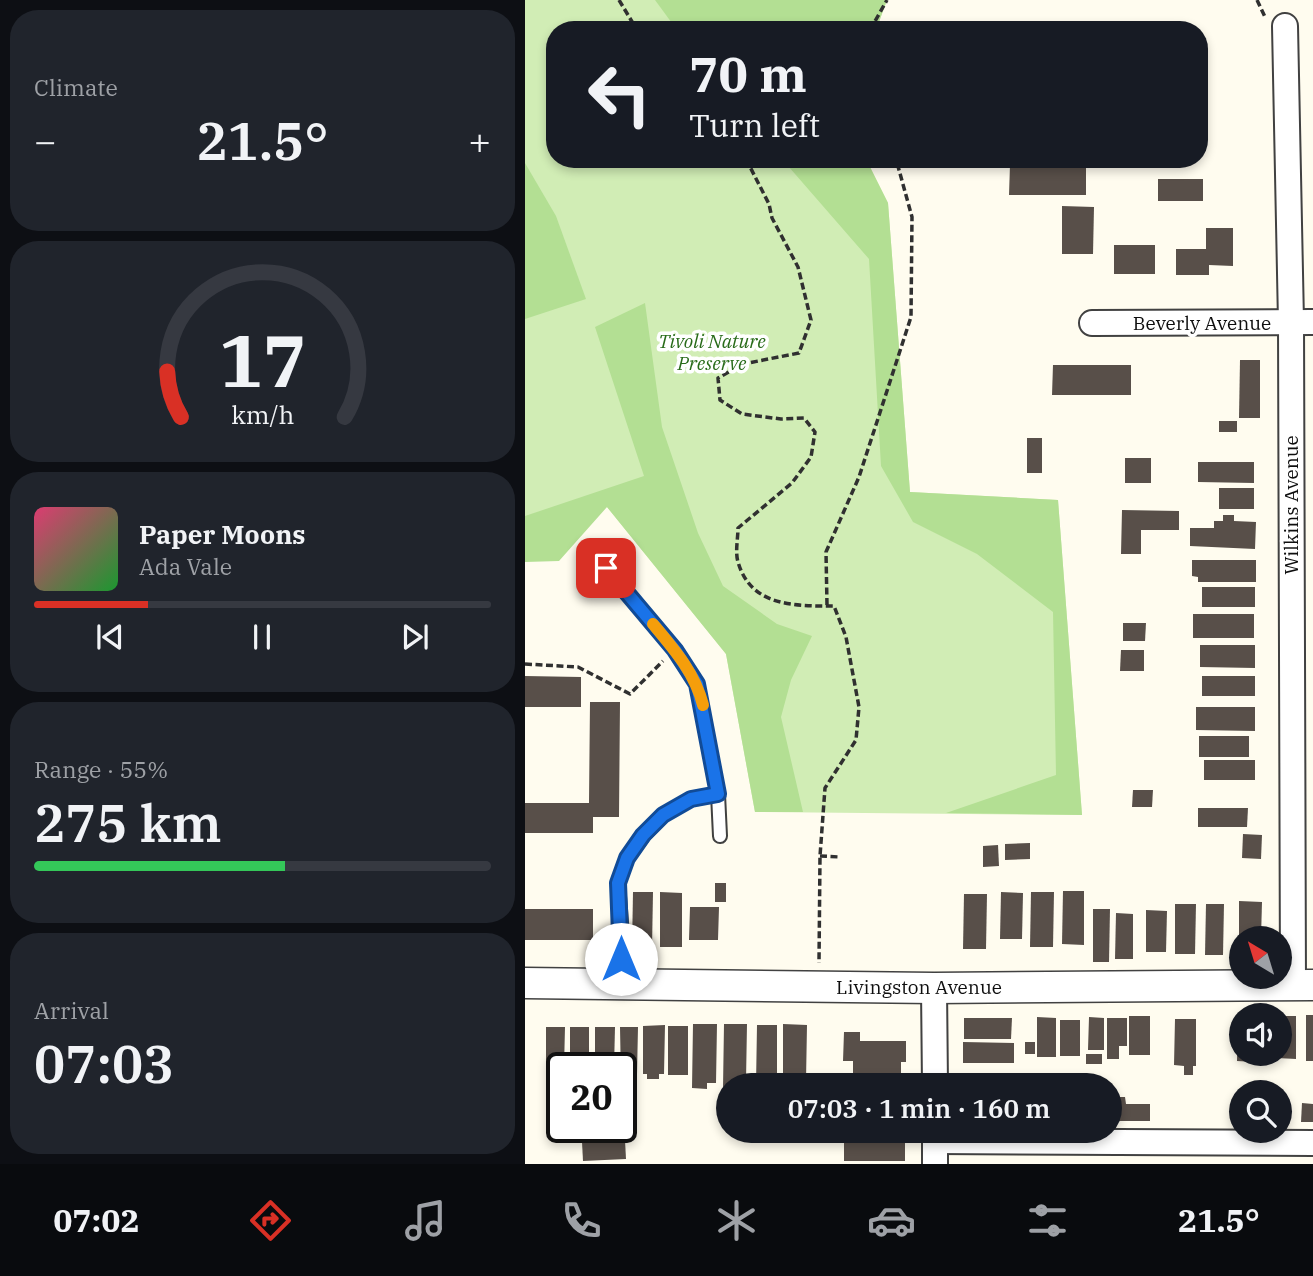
<!DOCTYPE html>
<html lang="en">
<head>
<meta charset="utf-8">
<style>
  :root { --surface:#171b24; --page:#20242c; --text:#f1f3f6; --muted:#9ea1a6; --line:#363941; --accent:#d93025 }
  body { margin:0; font-family:"IBM Plex Serif",serif; background:var(--page); color:var(--text); height:100vh; display:flex; flex-direction:column; font-size:26px; white-space:nowrap }
  * { box-sizing:border-box; margin:0 }
  p { font-size:23px; color:var(--muted) }
  .icon { flex:none; width:38px; height:38px; fill:none; stroke:currentColor; stroke-width:2; stroke-linecap:round; stroke-linejoin:round }
  .map { position:relative; flex:1; overflow:hidden }
  .panel { display:flex; flex-direction:column; gap:10px; padding:10px; background:#0d0f14; width:525px }
  .panel>* { flex:none }
  .top-card { position:absolute; left:21px; top:21px; width:662px; height:147px; border-radius:28px; box-shadow:0 4px 10px #0003; background:#171b24; color:var(--text); overflow:hidden }
  .needle { width:46px; rotate:322deg }
  .tools { position:absolute; left:704px; top:926px; display:grid; gap:14px }
  .tools a { display:grid; place-items:center; width:63px; height:63px; border-radius:50%; background:var(--surface); box-shadow:0 4px 10px #0003; font-size:35px }
  .speed { position:absolute; left:21px; top:1052px; display:flex; gap:14px; font-size:35px; font-weight:700; text-align:center }
  .speed>* { display:grid; place-content:center; width:91px; height:91px; border-radius:50%; background:var(--surface); box-shadow:0 4px 10px #0003; line-height:1 }
  .speed .limit { border:4px solid #111; border-radius:10px; background:#fff; color:#111 }
  .pin { position:absolute; display:grid; place-items:center; width:60px; height:60px; color:#fff; margin:-30px; border-radius:14px; box-shadow:0 4px 10px #0006 }
  .me { position:absolute; width:77px; margin:-38px; rotate:0deg; stroke-linejoin:round; filter:drop-shadow(0 0 5px #0008) }
  .turn { display:flex; align-items:center; gap:24px; height:147px; padding:0 28px; font-size:32px }
  .turn .icon { width:91px; height:91px; stroke-width:2.5 }
  .turn b { display:block; font-size:49px; line-height:60px }
  .big { font-size:52px; font-weight:600; line-height:1.1 }
  .panel .widget { flex:1; display:flex; flex-direction:column; justify-content:center; gap:10px; min-width:0; padding:0 24px; border-radius:28px; background:var(--page) }
  .panel .dial { align-items:center; gap:0 }
  .dial svg { height:182px; overflow:visible; fill:none; stroke:var(--line); stroke-width:7; stroke-linecap:round; text-anchor:middle }
  .dial text { fill:var(--text); stroke:none }
  .song { display:flex; align-items:center; gap:21px }
  .cover { width:84px; height:84px; border-radius:10px; background:linear-gradient(135deg,hsl(340 70% 55%),hsl(130 70% 35%)) }
  .played { height:7px; border-radius:4px; background:linear-gradient(90deg,var(--accent) 25%,var(--line) 25%) }
  .keys { display:flex; justify-content:space-around; direction:ltr }
  .heat { display:flex; justify-content:space-between; align-items:center; font-size:38px; direction:ltr }
  .charge { height:10px; border-radius:5px; background:linear-gradient(90deg,#34c759 55%,var(--line) 0) }
  .trip { position:absolute; left:191px; top:1073px; width:406px; height:70px; border-radius:35px; background:var(--surface); box-shadow:0 4px 10px #0003; font-weight:600; line-height:70px; text-align:center }
  .dock { display:flex; height:112px; justify-content:space-around; align-items:center; background:#090b0e; color:var(--muted) }
  .dock .icon { width:49px; height:49px }
  .dock .current { color:var(--accent) }
  .dock b { font-size:32px; color:var(--text) }
  main { display:flex; flex:1; min-height:0 }
  .map>svg:first-child { display:block }
  .green { fill:#d1edb5 }
  .forest { fill:#b3df93 }
  .building { fill:#584f49 }
  .lines { fill:none; stroke-linecap:round; stroke-linejoin:round }
  .service-casing { stroke:#414141; stroke-width:16 }
  .minor-casing { stroke:#414141; stroke-width:28 }
  .tertiary-casing { stroke:#414141; stroke-width:33 }
  .path { stroke:#303030; stroke-width:3.5; stroke-dasharray:7 3.5; stroke-linecap:butt }
  .service { stroke:#fff; stroke-width:12 }
  .minor { stroke:#fff; stroke-width:24 }
  .tertiary { stroke:#fff; stroke-width:30 }
  .route-casing { stroke:#114b97; stroke-width:18 }
  .route { stroke:#1a73e8; stroke-width:12 }
  .slow { stroke:#f59e0b; stroke-width:12 }
  .labels { text-anchor:middle; dominant-baseline:central; stroke-width:7; stroke-linejoin:round; paint-order:stroke }
  .street-label { font-size:19px; fill:#0e0e0e; stroke:#fff }
  .park-label { font-size:19px; font-style:italic; fill:#286b19; stroke:#fff }
</style>
</head>
<body>
<main>
<section class="panel">
<div class="widget"><p>Climate</p>
<div class="heat"><a>−</a><b class="big">21.5°</b><a>+</a></div>
</div>
<div class="widget dial"><svg viewBox="0 0 100 80">
<path d="M14 69A42 42 0 1 1 86 69"/>
<path d="M14 69A42 42 0 0 1 8 49" stroke="#d93025"/>
<text x="50" y="56" font-size="32" font-weight="700">17</text>
<text x="50" y="72" font-size="11">km/h</text>
</svg></div>
<div class="widget">
<div class="song"><i class="cover"></i><div><b>Paper Moons</b><p>Ada Vale</p></div></div>
<div class="played"></div>
<div class="keys"><svg class="icon" aria-label="previous" viewBox="0 0 24 24"><path d="M18 5L8 12l10 7zM5 5v14"/></svg><svg class="icon" aria-label="pause" viewBox="0 0 24 24"><path d="M8 5v14M16 5v14"/></svg><svg class="icon" aria-label="next" viewBox="0 0 24 24"><path d="M6 5l10 7-10 7zM19 5v14"/></svg></div>
</div>
<div class="widget"><p>Range · 55%</p><b class="big">275 km</b><div class="charge"></div></div>
<div class="widget"><p>Arrival</p><b class="big">07:03</b></div>
</section>
<div class="map">
<svg width="788" height="1164" viewBox="0 0 788 1164">
  <rect width="100%" height="100%" fill="#fffcef"/>
  <!-- green -->
  <polygon class="green" points="0,0 362,0 351,30 30,30 30,159 341,159 363,203 385,492 533,500 557,815 230,812 201,654 82,507 0,532"/>
  <!-- forest -->
  <g class="forest">
    <polygon points="130,0 362,0 351,30 152,30"/>
    <polygon points="257,159 341,159 363,203 385,492 533,500 557,815 421,813 531,775 528,612 452,554 388,522 356,466 344,259"/>
    <polygon points="0,163 31,216 61,299 0,319"/>
    <polygon points="120,303 137,427 173,533 198,586 252,624 287,636 266,680 256,717 278,812 230,812 201,654 82,507 34,561 0,562 0,516 119,476 70,327"/>
  </g>
  <!-- building -->
  <g class="building">
    <polygon points="485,165 561,165 561,195 484,195"/>
    <rect x="633" y="179" width="45" height="22"/>
    <polygon points="537,206 569,207 568,254 537,254"/>
    <polygon points="681,228 708,228 708,266 684,265 684,275 651,275 651,249 681,249"/>
    <rect x="589" y="245" width="41" height="29"/>
    <polygon points="715,360 735,360 735,418 714,418"/>
    <polygon points="528,365 606,365 606,395 527,395"/>
    <rect x="694" y="421" width="18" height="11"/>
    <rect x="502" y="438" width="15" height="35"/>
    <rect x="600" y="458" width="26" height="25"/>
    <polygon points="673,462 729,462 729,483 673,482"/>
    <rect x="694" y="488" width="35" height="21"/>
    <polygon points="597,510 654,511 654,530 616,530 616,554 596,554"/>
    <polygon points="698,515 709,515 709,521 731,522 730,549 665,546 665,528 689,528 689,521 698,521"/>
    <polygon points="667,560 731,560 731,582 673,582 673,577 667,576"/>
    <rect x="677" y="587" width="53" height="20"/>
    <rect x="668" y="614" width="61" height="24"/>
    <polygon points="598,623 621,623 620,641 598,641"/>
    <polygon points="675,645 730,645 730,668 675,667"/>
    <polygon points="596,650 619,650 619,671 595,671"/>
    <polygon points="0,676 56,677 56,707 0,707"/>
    <rect x="677" y="676" width="53" height="20"/>
    <polygon points="65,702 95,702 94,817 68,817 68,833 0,833 0,803 64,803"/>
    <polygon points="671,707 730,707 730,731 671,730"/>
    <rect x="674" y="736" width="50" height="21"/>
    <rect x="679" y="760" width="51" height="20"/>
    <polygon points="608,790 628,790 627,807 607,807"/>
    <polygon points="673,808 723,808 722,827 673,827"/>
    <polygon points="718,834 737,835 736,859 717,858"/>
    <polygon points="505,843 505,859 480,860 480,844"/>
    <polygon points="473,845 474,866 458,867 458,846"/>
    <rect x="190" y="883" width="11" height="19"/>
    <polygon points="538,891 559,891 559,945 537,944"/>
    <polygon points="108,892 128,892 127,948 107,948"/>
    <polygon points="135,892 157,893 157,947 135,947"/>
    <polygon points="476,892 498,893 497,939 475,939"/>
    <polygon points="506,892 529,892 528,947 505,947"/>
    <polygon points="439,894 462,894 461,949 438,949"/>
    <polygon points="714,901 737,902 736,938 714,938"/>
    <polygon points="650,904 671,904 670,954 650,954"/>
    <polygon points="681,904 699,904 698,955 680,955"/>
    <polygon points="165,907 194,907 193,940 164,940"/>
    <rect x="0" y="909" width="68" height="31"/>
    <polygon points="568,909 585,909 584,962 568,962"/>
    <polygon points="621,910 642,911 641,952 621,952"/>
    <polygon points="591,913 608,914 608,959 590,959"/>
    <rect x="781" y="1015" width="7" height="46"/>
    <rect x="604" y="1016" width="21" height="39"/>
    <polygon points="713,1016 716,1016 716,1054 730,1054 730,1062 712,1061"/>
    <polygon points="754,1016 771,1016 771,1059 752,1058"/>
    <polygon points="512,1017 531,1018 531,1057 512,1057"/>
    <polygon points="564,1017 579,1018 579,1050 563,1050"/>
    <polygon points="439,1018 487,1018 486,1039 439,1039"/>
    <polygon points="582,1018 602,1018 602,1046 594,1046 594,1059 582,1059"/>
    <polygon points="650,1019 671,1019 671,1066 668,1066 668,1075 659,1075 659,1066 649,1065"/>
    <rect x="535" y="1020" width="20" height="36"/>
    <polygon points="168,1024 192,1024 191,1083 182,1083 182,1089 167,1088"/>
    <polygon points="199,1024 222,1024 221,1081 212,1081 212,1085 203,1085 203,1088 198,1088"/>
    <polygon points="258,1024 282,1025 281,1081 275,1081 275,1085 258,1085"/>
    <polygon points="140,1025 139,1074 134,1074 134,1079 122,1079 122,1074 118,1074 118,1026"/>
    <polygon points="232,1025 252,1025 252,1083 242,1083 242,1085 231,1085"/>
    <rect x="143" y="1026" width="20" height="49"/>
    <polygon points="21,1027 40,1027 39,1068 34,1072 34,1080 24,1079 24,1072 21,1072"/>
    <rect x="45" y="1027" width="19" height="41"/>
    <polygon points="70,1027 90,1027 89,1068 70,1068"/>
    <polygon points="95,1027 113,1027 112,1074 107,1074 107,1081 96,1081"/>
    <polygon points="319,1032 335,1032 335,1041 381,1041 381,1062 376,1062 376,1082 334,1082 334,1075 328,1075 328,1061 318,1061"/>
    <polygon points="438,1042 489,1043 489,1063 438,1063"/>
    <rect x="500" y="1042" width="10" height="12"/>
    <rect x="561" y="1054" width="16" height="10"/>
    <rect x="733" y="1054" width="18" height="8"/>
    <polygon points="584,1097 600,1097 601,1104 625,1104 625,1121 584,1121"/>
    <polygon points="777,1103 788,1104 788,1122 776,1122"/>
    <rect x="289" y="1130" width="18" height="9"/>
    <polygon points="100,1140 101,1159 58,1161 57,1142"/>
    <rect x="319" y="1142" width="61" height="19"/>
  </g>
  <g class="lines">
    <!-- service casing -->
    <g class="service-casing">
      <g id="service">
        <polyline points="81,568 150,650 172,684 193,794 195,836"/>
        <polyline points="95,983 97,935 93,883 102,858 119,835 138,815 166,799 193,794"/>
      </g>
    </g>
    <!-- minor casing -->
    <g class="minor-casing">
      <g id="minor">
        <polyline points="760,26 766,322 768,984"/>
        <polyline points="567,323 788,322"/>
        <polyline points="409,988 410,1085"/>
        <polyline points="410,1141 788,1143"/>
        <polyline points="410,1164 410,1130"/>
      </g>
    </g>
    <!-- tertiary casing -->
    <g class="tertiary-casing">
      <polyline id="tertiary" points="0,983 409,988 788,985"/>
    </g>
    <!-- path -->
    <g class="path">
      <polyline points="94,0 112,30"/>
      <polyline points="732,0 740,17"/>
      <polyline points="345,30 362,0"/>
      <path d="M 221,159 L 244,204 L 247,218 L 273,267 L 286,320 L 274,353 L 218,364 L 193,378 L 195,400 L 217,414 L 256,419 L 279,418 L 290,432 L 286,457 L 267,483 L 213,528 C 213,538 210,552 213,562 C 226,607 270,606 309,606 L 321,637 L 334,707 L 331,740 L 300,788 L 295,856 L 294,963"/>
      <polyline points="302,605 301,552 334,477 386,317 387,217 371,159"/>
      <polyline points="0,664 53,667 105,694 138,661"/>
      <polyline points="295,856 315,857"/>
    </g>
    <!-- service -->
    <use href="#service" class="service"/>
    <!-- minor -->
    <use href="#minor" class="minor"/>
    <!-- tertiary -->
    <use href="#tertiary" class="tertiary"/>
  </g>
  <g class="lines">
    <!-- route casing -->
    <g class="route-casing">
      <polyline id="route" points="81,568 150,650 172,684 193,794 166,799 138,815 118,835 102,858 93,883 96,959"/>
    </g>
    <!-- route -->
    <use href="#route" class="route"/>
    <!-- slow -->
    <path class="slow" d="M 128,624 C 149,649 170,673 178,705"/>
  </g>
  <g class="labels">
    <!-- street labels -->
    <g class="street-label">
      <text x="677" y="323">Beverly Avenue</text>
      <text transform="translate(766 505) rotate(-90)">Wilkins Avenue</text>
      <text x="394" y="987">Livingston Avenue</text>
    </g>
    <!-- park labels -->
    <g class="park-label">
      <text x="187" y="341">Tivoli Nature<tspan x="187" dy="22">Preserve</tspan></text>
    </g>
  </g>
</svg>
<div class="tools">
<a><svg class="needle" viewBox="-14 -14 28 28"><path d="M0-13l5 13h-10z" fill="#e53935"/><path d="M0 13l5-13h-10z" fill="#9ea1a6"/></svg></a>
<a><svg class="icon" aria-label="sound" viewBox="0 0 24 24"><path d="M4 9h4l5-4v14l-5-4H4zM17 9q2 3 0 6"/></svg></a>
<a><svg class="icon" aria-label="search" viewBox="0 0 24 24"><circle cx="10" cy="10" r="6"/><path d="M15 15l6 6"/></svg></a>
</div>
<div class="speed"><div class="limit">20</div></div>
<div class="pin" style="left:81px;top:568px;background:#d93025"><svg class="icon" aria-label="arrive" viewBox="0 0 24 24"><path d="M6 21V4h12l-3 4 3 4H6"/></svg></div>
<svg class="me" style="left:96px;top:959px" viewBox="-20 -20 40 40"><circle r="19" fill="#fff"/><path d="M0-13L10 11 0 6-10 11z" fill="#1a73e8"/></svg>
<div class="trip">07:03 · 1 min · 160 m</div>
<div class="top-card">
<div class="turn"><svg class="icon" aria-label="left" viewBox="0 0 24 24"><path d="M17 20v-9H6M10 6l-5 5 5 5"/></svg><div><b>70 m</b>Turn left</div></div>
</div>
</div>
</main>
<nav class="dock">
<b>07:02</b>
<svg class="icon current" aria-label="directions" viewBox="0 0 24 24"><path d="M12 3l9 9-9 9-9-9zM9 14v-3h6M13 9l2 2-2 2"/></svg>
<svg class="icon" aria-label="music" viewBox="0 0 24 24"><path d="M9 18V5l10-2v13"/><circle cx="6" cy="18" r="3"/><circle cx="16" cy="16" r="3"/></svg>
<svg class="icon" aria-label="phone" viewBox="0 0 24 24"><path d="M5 4h4l2 5-3 2q2 4 5 5l2-3 5 2v4C11 20 4 13 5 4z"/></svg>
<svg class="icon" aria-label="climate" viewBox="0 0 24 24"><path d="M12 3v18M4 7l16 10M4 17L20 7"/></svg>
<svg class="icon" aria-label="car" viewBox="0 0 24 24"><path d="M5 17H2v-5l4-1 3-4h7l3 4 3 1v5h-3M9 17h6M6 11h13"/><circle cx="7" cy="17" r="2"/><circle cx="17" cy="17" r="2"/></svg>
<svg class="icon" aria-label="filters" viewBox="0 0 24 24"><path d="M4 7h16M4 17h16"/><circle cx="9" cy="7" r="2"/><circle cx="15" cy="17" r="2"/></svg>
<b>21.5°</b>
</nav>
</body>
</html>
